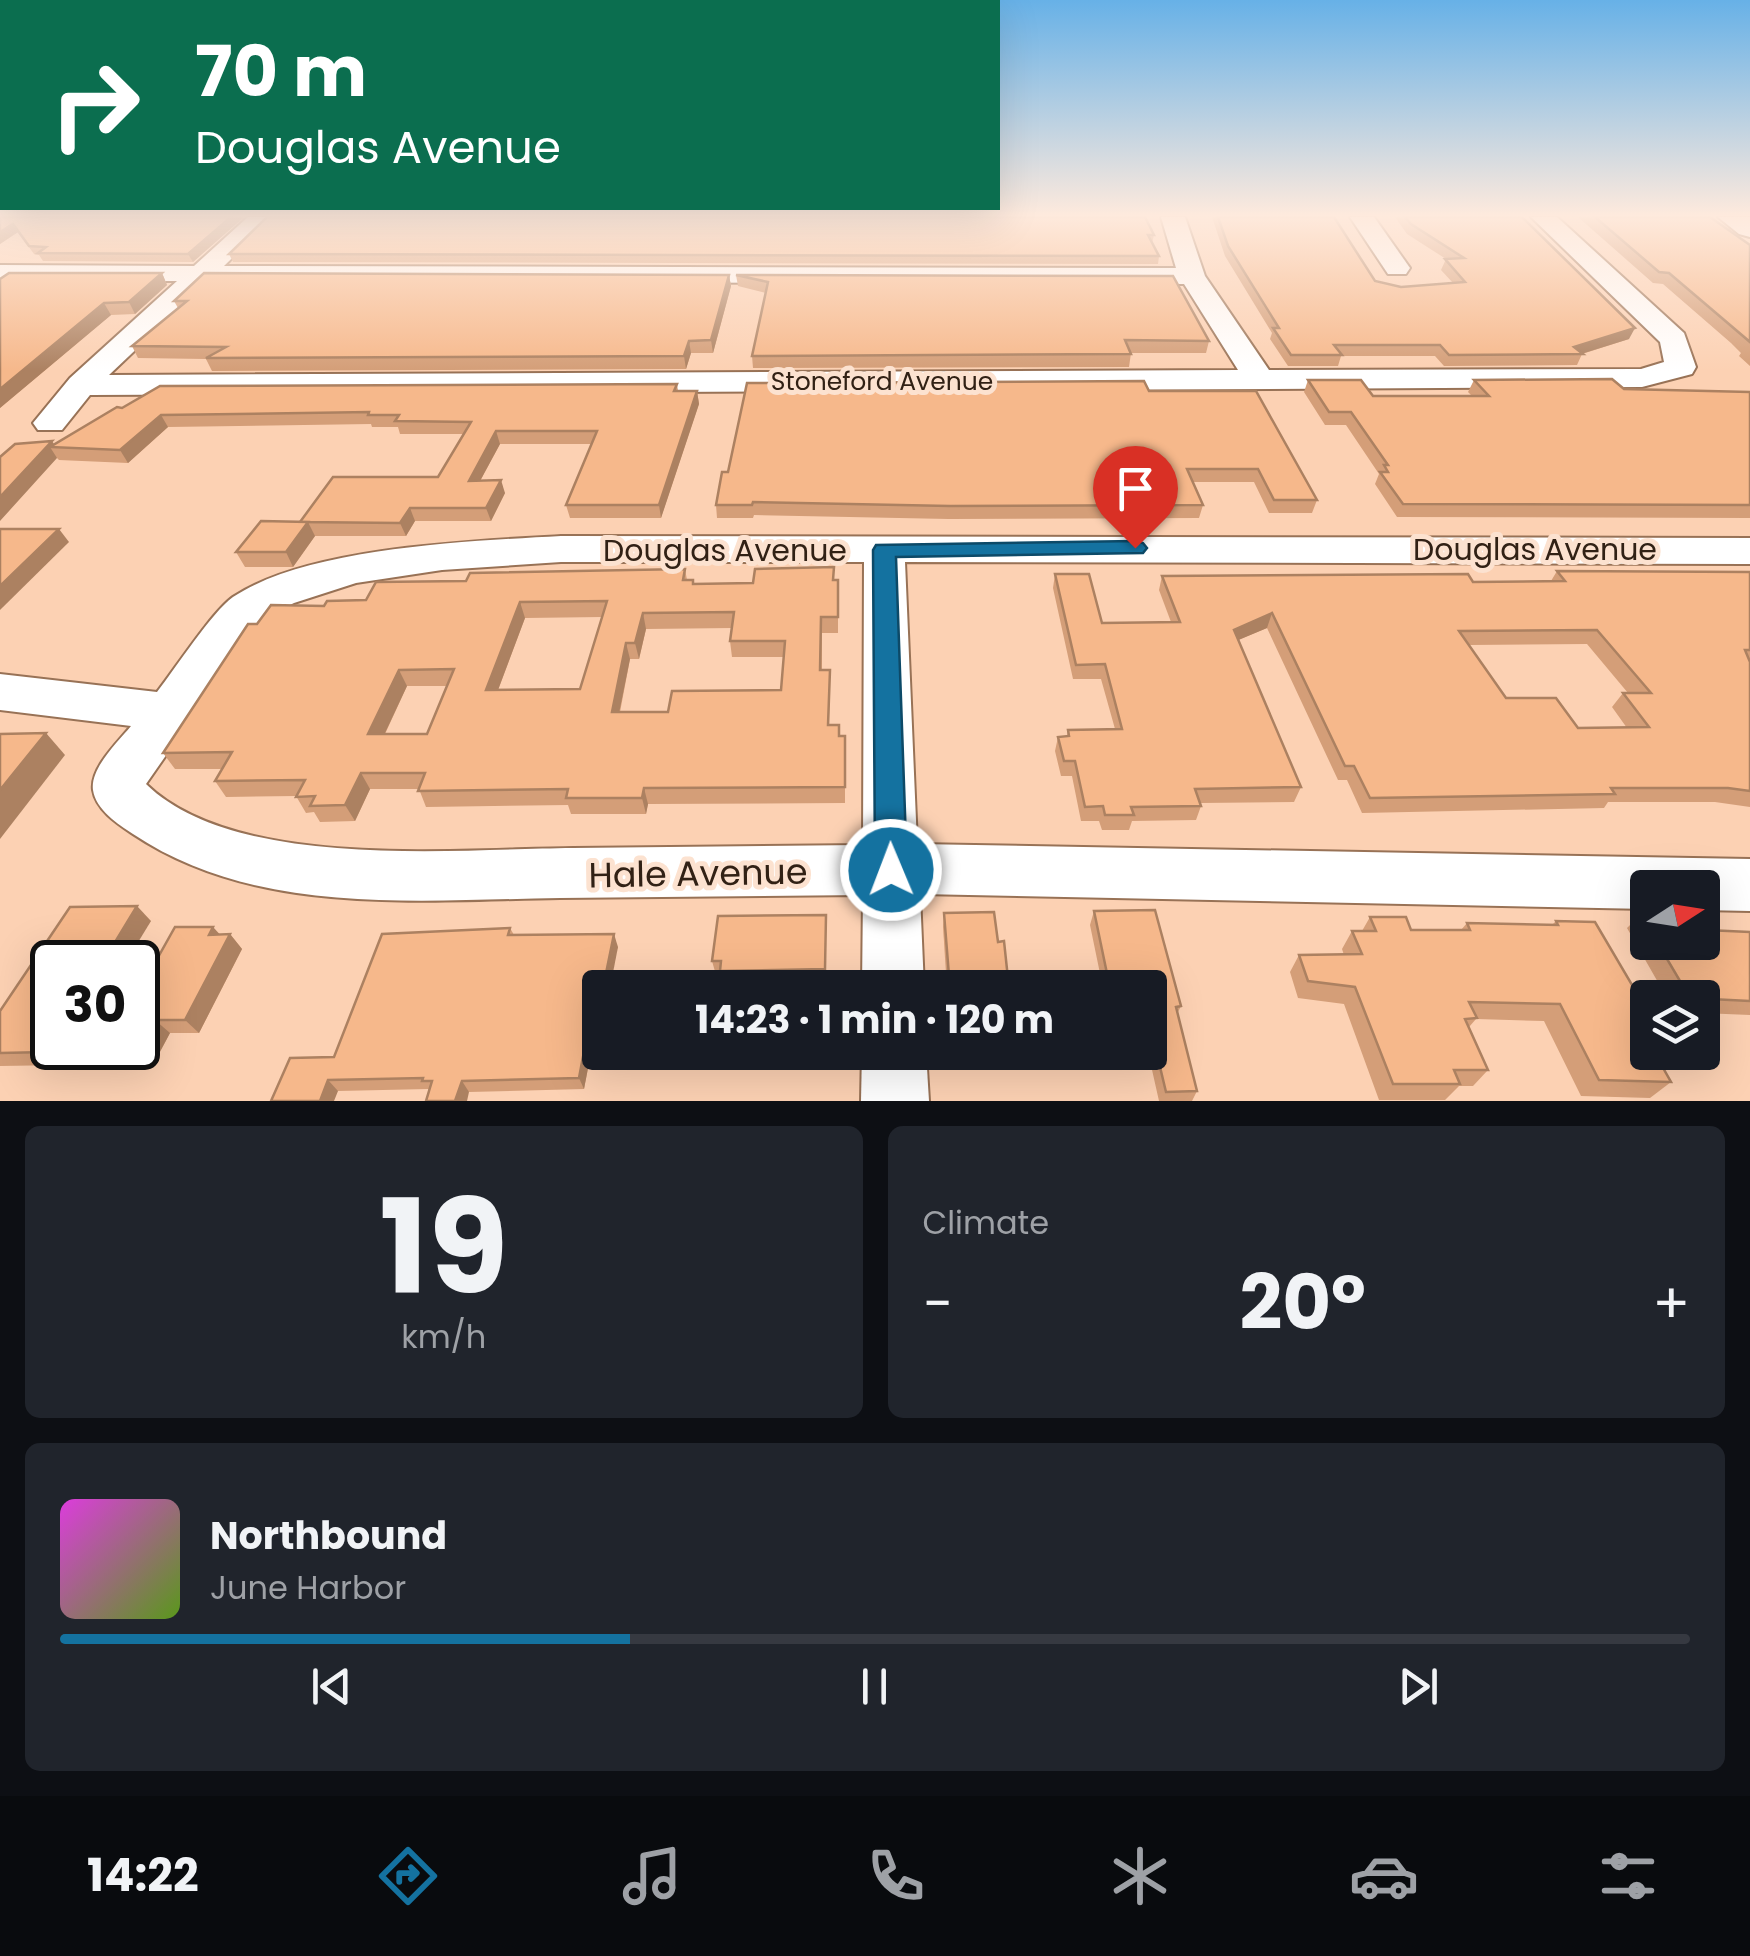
<!DOCTYPE html>
<html lang="en">
<head>
<meta charset="utf-8">
<style>
  :root { --surface:#171b24; --page:#20242c; --text:#f1f3f6; --muted:#9ea1a6; --line:#363941; --accent:#1472a0 }
  body { margin:0; font-family:Poppins,sans-serif; background:var(--page); color:var(--text); height:100vh; display:flex; flex-direction:column; font-size:38px; white-space:nowrap }
  * { box-sizing:border-box; margin:0 }
  p { font-size:32px; color:var(--muted) }
  .icon { flex:none; width:55px; height:55px; fill:none; stroke:currentColor; stroke-width:2; stroke-linecap:round; stroke-linejoin:round }
  .map { position:relative; height:1101px; overflow:hidden }
  .side { display:flex; flex-direction:column; gap:25px; padding:25px; background:#0d0f14; flex:1 }
  .side>* { flex:none }
  .guide { position:absolute; left:0px; top:0px; width:1000px; height:210px; box-shadow:0 10px 40px #0002; background:#0b6e4f; color:#fff; overflow:hidden }
  .needle { width:65px; rotate:78deg }
  .fabs { position:absolute; left:1630px; top:870px; display:grid; gap:20px }
  .fabs a { display:grid; place-items:center; width:90px; height:90px; border-radius:10px; background:var(--surface); box-shadow:0 10px 40px #0002; font-size:50px }
  .speed { position:absolute; left:30px; top:940px; display:flex; gap:20px; font-size:50px; font-weight:700; text-align:center }
  .speed>* { display:grid; place-content:center; width:130px; height:130px; border-radius:50%; background:var(--surface); box-shadow:0 10px 40px #0002; line-height:1 }
  .speed .limit { border:5px solid #111; border-radius:15px; background:#fff; color:#111 }
  .pin { position:absolute; display:grid; place-items:center; width:85px; height:85px; color:#fff; margin:-102px -42px; border-radius:50% 50% 50% 0; rotate:-45deg; box-shadow:0 0 10px #0007 }
  .pin .icon { rotate:45deg }
  .me { position:absolute; width:110px; margin:-55px; rotate:359deg; stroke-linejoin:round; filter:drop-shadow(0 0 8px #0008) }
  .turn { display:flex; align-items:center; gap:35px; height:210px; padding:0 30px; font-size:45px }
  .turn .icon { width:130px; height:130px; stroke-width:2.5 }
  .turn b { display:block; font-size:70px; line-height:85px }
  .big { font-size:75px; font-weight:700; line-height:1.1 }
  .side .card { flex:1; display:flex; flex-direction:column; justify-content:center; gap:15px; min-width:0; padding:0 35px; border-radius:15px; background:var(--page) }
  .side .dial { align-items:center; gap:0 }
  .dial b { font-size:130px; line-height:1 }
  .song { display:flex; align-items:center; gap:30px }
  .cover { width:120px; height:120px; border-radius:15px; background:linear-gradient(135deg,hsl(300 70% 55%),hsl(90 70% 35%)) }
  .played { height:10px; border-radius:5px; background:linear-gradient(90deg,var(--accent) 35%,var(--line) 35%) }
  .keys { display:flex; justify-content:space-around; direction:ltr }
  .heat { display:flex; justify-content:space-between; align-items:center; font-size:55px; direction:ltr }
  .side .tiles { flex:1; display:grid; gap:25px; grid-template-columns:1fr 1fr }
  .card:last-child { grid-column:span 2 }
  .trip { position:absolute; left:582px; top:970px; width:585px; height:100px; border-radius:10px; background:var(--surface); box-shadow:0 10px 40px #0002; font-weight:700; line-height:100px; text-align:center }
  .menu { display:flex; height:160px; justify-content:space-around; align-items:center; background:#090b0e; color:var(--muted) }
  .menu .icon { width:70px; height:70px }
  .menu .selected { color:var(--accent) }
  .menu b { font-size:45px; color:var(--text) }
  .map>svg:first-child { display:block }
  .lines { fill:none; stroke-linecap:round; stroke-linejoin:round }
  .minor-casing { stroke:#987256; stroke-width:4 }
  .tertiary-casing { stroke:#987256; stroke-width:4 }
  .minor { fill:#fff; fill-rule:evenodd }
  .tertiary { fill:#fff; fill-rule:evenodd }
  .wall { fill:#d49e78; fill-rule:evenodd }
  .shaded-wall { fill:#ac8161 }
  .building { fill:#f6b88b; stroke:#ac8161; stroke-width:2.5; fill-rule:evenodd }
  .route { fill:#1472a0; stroke:#0d4a68; stroke-width:2.5 }
  .labels { text-anchor:middle; dominant-baseline:central; stroke-width:10; stroke-linejoin:round; paint-order:stroke }
  .far-street-label { font-size:25px; fill:#312115; stroke:#fce2d0 }
  .street-label { font-size:30px; fill:#312115; stroke:#fce2d0 }
  .near-street-label { font-size:35px; fill:#312115; stroke:#fce2d0 }
</style>
</head>
<body>
<div class="map">
<svg width="1750" height="1101" viewBox="0 0 1750 1101">
  <rect width="100%" height="100%" fill="#fcd1b3"/>
  <g class="lines">
    <!-- minor casing -->
    <g class="minor-casing">
      <g id="minor">
        <path d="M 248,217 L 274,217 L 224,266 L 1176,268 L 1161,217 L 1185,217 L 1205,276 L 1269,370 L 1641,369 L 1664,362 L 1660,342 L 1531,217 L 1557,217 L 1684,333 L 1696,367 L 1692,374 L 1642,387 L 90,395 L 62,430 L 38,430 L 33,423 L 70,378 L 177,281 L 0,281 L 0,265 L 194,266 ZM 208,281 L 1184,284 L 1238,370 L 109,375 Z"/>
        <polygon points="1350,217 1374,217 1410,268 1406,274 1388,274"/>
        <path d="M 561,536 L 1750,538 L 1750,564 L 905,562 L 917,844 L 1750,859 L 1750,911 L 1702,910 L 1702,888 L 1648,888 L 1648,909 L 920,894 L 924,988 L 862,988 L 863,895 C 762,896 661,897 560,898 C 418,900 257,917 133,834 C 118,824 96,810 93,790 C 90,768 118,742 131,726 L 0,710 L 0,674 L 157,692 C 175,669 212,612 233,597 C 308,547 472,541 561,536 ZM 561,562 L 864,562 L 863,845 C 766,846 670,847 573,848 C 456,849 235,871 146,784 L 261,619 L 294,603 L 356,583 L 442,570 Z"/>
        <polygon points="862,1052 926,1052 929,1101 861,1101"/>
      </g>
    </g>
    <!-- tertiary casing -->
    <g class="tertiary-casing">
      <polygon id="tertiary" points="1718,217 1750,217 1750,237 1739,234"/>
    </g>
    <!-- minor -->
    <use href="#minor" class="minor"/>
    <!-- tertiary -->
    <use href="#tertiary" class="tertiary"/>
  </g>
  <!-- wall -->
  <g class="wall">
    <polygon points="0,217 244,217 193,262 43,261 39,255 34,254 18,232 0,244"/>
    <polygon points="1212,217 1334,217 1375,281 1401,287 1453,283 1441,270 1446,259 1407,234 1395,217 1522,217 1629,339 1582,354 1577,365 1444,366 1435,356 1341,356 1338,366 1288,366 1270,339 1272,333 1225,256"/>
    <polygon points="1578,217 1710,217 1750,245 1750,366 1739,356 1741,353 1731,343 1663,284 1653,283"/>
    <polygon points="1154,235 1152,243 1159,256 1158,264 233,262 229,254"/>
    <polygon points="162,273 167,285 135,314 111,315 0,408 0,279"/>
    <polygon points="729,275 731,286 713,353 691,353 686,369 212,371 206,359 138,358 132,346 178,308 174,301"/>
    <polygon points="736,275 1209,341 1206,353 1131,353 1129,367 753,368 752,356 766,293 738,286"/>
    <polygon points="1308,380 1373,396 1472,396 1468,392 1474,380 1624,389 1750,392 1750,518 1397,517 1375,484 1379,474 1346,425 1325,425 1304,392"/>
    <polygon points="677,384 678,391 697,391 699,404 661,518 570,518 566,505 592,444 500,444 480,481 505,493 491,521 415,521 406,536 315,536 293,567 245,567 236,552 300,522 438,477 463,434 400,434 398,427 372,427 371,424 168,427 128,463 59,460 57,458 0,457 54,445 122,408"/>
    <polygon points="1149,391 1317,500 1312,513 1269,513 1254,482 1193,482 1203,505 1199,518 949,519 754,515 753,518 717,518 716,505 728,472"/>
    <path d="M 834,567 L 834,580 L 838,580 L 838,633 L 822,633 L 822,670 L 830,670 L 829,725 L 840,736 L 845,736 L 845,803 L 648,804 L 646,814 L 571,814 L 568,805 L 426,807 L 419,789 L 370,789 L 355,821 L 320,822 L 314,812 L 306,813 L 296,796 L 226,797 L 215,781 L 222,769 L 175,769 L 163,753 L 257,624 L 324,606 L 366,600 L 466,581 L 685,569 L 687,580 L 694,584 L 753,583 ZM 602,617 L 580,689 L 498,690 L 525,618 ZM 732,628 L 730,641 L 732,657 L 784,657 L 781,690 L 668,712 L 620,712 L 630,659 L 639,659 L 646,629 ZM 407,686 L 447,686 L 427,734 L 385,734 Z"/>
    <path d="M 1557,571 L 1750,572 L 1750,807 L 1715,802 L 1608,802 L 1604,808 L 1362,813 L 1347,780 L 1338,780 L 1267,628 L 1238,640 L 1301,787 L 1294,802 L 1200,803 L 1201,806 L 1196,820 L 1132,821 L 1129,830 L 1102,830 L 1099,821 L 1081,821 L 1072,776 L 1061,776 L 1055,751 L 1058,737 L 1067,736 L 1068,730 L 1115,729 L 1101,679 L 1073,679 L 1053,588 L 1055,574 L 1102,623 L 1171,622 L 1159,590 L 1162,576 L 1473,582 L 1551,581 ZM 1587,644 L 1628,693 L 1623,693 L 1612,707 L 1627,728 L 1578,728 L 1506,698 L 1469,645 Z"/>
    <polygon points="1094,911 1181,1006 1177,1014 1197,1091 1192,1101 1159,1101 1148,1052 1150,1052 1150,988 1103,988 1090,925"/>
    <polygon points="944,913 998,942 1009,988 947,988 943,927"/>
    <polygon points="1648,913 1648,942 1702,942 1706,930 1750,932 1750,1015 1702,1013 1702,998 1667,998 1627,928 1641,914 1645,915"/>
    <polygon points="826,915 826,983 723,985 721,975 716,975 712,961"/>
    <polygon points="1370,917 1411,930 1461,930 1467,923 1552,925 1556,921 1648,1012 1648,1017 1638,1025 1671,1082 1650,1098 1581,1096 1544,1021 1476,1019 1469,1027 1488,1070 1473,1086 1459,1086 1445,1100 1379,1100 1344,1004 1298,998 1290,972 1299,955 1344,955 1342,949 1352,931 1362,931"/>
    <polygon points="151,921 52,1048 74,1048 64,1065 0,1066 0,1011"/>
    <polygon points="510,928 514,935 618,947 600,988 600,1039 599,1042 593,1042 584,1089 469,1092 429,1091 428,1089 338,1091 271,1101 334,1057"/>
    <polygon points="230,934 242,949 199,1033 170,1033 155,1061 122,1061 106,1048 138,993 220,935"/>
  </g>
  <!-- shaded-wall -->
  <g class="shaded-wall">
    <polygon points="231,217 244,217 193,262 188,254"/>
    <polygon points="13,224 18,232 0,244 0,232"/>
    <polygon points="162,273 167,285 135,314 129,302"/>
    <polygon points="729,275 731,286 713,353 711,340"/>
    <polygon points="104,303 111,315 0,408 0,389"/>
    <polygon points="1635,328 1629,339 1581,354 1574,347"/>
    <polygon points="689,341 691,353 686,369 684,356"/>
    <polygon points="697,391 699,404 661,518 659,505"/>
    <polygon points="161,415 168,427 128,463 120,450"/>
    <polygon points="496,431 500,444 473,494 469,481"/>
    <polygon points="52,441 56,447 50,447 57,458 0,521 0,497"/>
    <polygon points="501,480 505,493 491,521 486,508"/>
    <polygon points="410,508 415,521 406,536 400,523"/>
    <polygon points="308,522 315,536 293,567 286,552"/>
    <polygon points="59,529 69,542 0,610 0,586"/>
    <polygon points="520,602 525,618 492,706 486,690"/>
    <polygon points="643,613 646,629 639,659 635,643"/>
    <polygon points="1272,613 1267,628 1229,644 1234,630"/>
    <polygon points="626,643 630,659 616,728 612,712"/>
    <polygon points="399,670 407,686 377,750 368,734"/>
    <polygon points="46,733 65,755 0,839 0,790"/>
    <polygon points="361,773 370,789 355,821 345,805"/>
    <polygon points="644,788 648,804 646,814 642,798"/>
    <polygon points="137,906 151,921 126,962 103,962"/>
    <polygon points="213,927 226,941 209,935"/>
    <polygon points="230,934 242,949 199,1033 185,1020"/>
    <polygon points="614,934 618,947 610,988 603,988"/>
    <polygon points="600,1003 600,1039 599,1042 594,1031"/>
    <polygon points="155,1020 170,1033 155,1061 140,1047"/>
    <polygon points="588,1030 593,1042 584,1089 579,1078"/>
    <polygon points="52,1043 52,1048 74,1048 64,1065 47,1052"/>
    <polygon points="328,1080 338,1091 334,1101 320,1101"/>
    <polygon points="462,1081 469,1092 467,1101 455,1101"/>
  </g>
  <!-- building -->
  <g class="building">
    <polygon points="0,217 231,217 188,254 38,253 46,247 29,246 13,224 0,232"/>
    <polygon points="267,217 1145,217 1154,235 1148,235 1159,256 229,254"/>
    <polygon points="1218,217 1334,217 1375,281 1401,287 1465,282 1445,259 1464,258 1411,224 1405,217 1522,217 1635,328 1574,347 1583,354 1449,355 1440,345 1334,345 1342,355 1291,355 1273,328 1279,328 1228,246"/>
    <polygon points="1595,217 1710,217 1750,245 1750,342 1669,273 1659,272"/>
    <polygon points="9,273 162,273 129,302 104,303 0,389 0,279"/>
    <polygon points="204,273 729,275 711,340 689,341 684,356 206,358 226,347 132,346 187,301 174,301"/>
    <polygon points="736,275 1173,276 1209,341 1125,340 1131,354 752,356 768,282"/>
    <polygon points="1612,379 1624,389 1750,392 1750,505 1403,504 1380,472 1388,472 1384,465 1388,465 1351,412 1329,412 1308,380 1361,380 1373,396 1489,396 1474,380"/>
    <polygon points="1144,381 1149,391 1256,391 1317,500 1274,500 1258,469 1187,469 1203,505 950,506 753,502 752,505 716,505 722,472 728,472 747,383"/>
    <polygon points="677,384 674,391 697,391 659,505 566,505 597,431 496,431 469,481 501,480 486,508 410,508 400,523 300,522 333,477 438,477 471,422 395,421 399,415 368,415 369,412 161,415 120,450 50,447 117,407 122,408 160,386"/>
    <polygon points="52,441 0,497 0,457 15,444"/>
    <polygon points="261,521 308,522 286,552 236,552"/>
    <polygon points="0,529 59,529 0,586"/>
    <path d="M 834,567 L 833,580 L 838,580 L 838,617 L 821,617 L 820,670 L 830,670 L 828,725 L 839,725 L 839,736 L 845,736 L 845,787 L 644,788 L 642,798 L 566,798 L 568,789 L 418,791 L 425,773 L 361,773 L 345,805 L 310,806 L 315,796 L 296,797 L 305,780 L 215,781 L 232,752 L 163,753 L 248,624 L 257,624 L 271,605 L 324,606 L 327,601 L 366,600 L 376,582 L 466,581 L 470,573 L 685,569 L 683,580 L 693,580 L 693,584 L 753,583 L 755,569 ZM 607,601 L 580,689 L 486,690 L 520,602 ZM 734,612 L 730,641 L 785,641 L 781,690 L 672,691 L 668,712 L 612,712 L 626,643 L 635,643 L 643,613 ZM 454,669 L 427,734 L 368,734 L 399,670 Z"/>
    <path d="M 1557,571 L 1750,572 L 1750,650 L 1745,650 L 1750,662 L 1750,791 L 1728,788 L 1611,788 L 1615,794 L 1370,798 L 1354,766 L 1345,766 L 1272,613 L 1234,630 L 1301,787 L 1195,789 L 1201,806 L 1131,807 L 1134,815 L 1105,815 L 1103,806 L 1085,807 L 1075,761 L 1064,761 L 1058,737 L 1069,736 L 1068,730 L 1122,729 L 1105,664 L 1076,665 L 1055,574 L 1089,574 L 1102,623 L 1180,622 L 1162,576 L 1468,574 L 1473,582 L 1565,581 ZM 1597,630 L 1651,693 L 1623,693 L 1649,727 L 1578,728 L 1556,698 L 1506,698 L 1459,631 Z"/>
    <polygon points="46,733 0,790 0,734"/>
    <polygon points="137,906 103,962 52,962 52,1043 47,1052 0,1053 0,1011 70,907"/>
    <polygon points="1155,910 1181,1006 1176,1007 1197,1091 1166,1092 1150,1025 1150,988 1110,988 1094,911"/>
    <polygon points="994,912 998,942 1004,941 1009,988 950,988 944,913"/>
    <polygon points="1641,914 1648,915 1648,926"/>
    <polygon points="826,915 825,969 720,971 721,961 712,961 718,916"/>
    <polygon points="1370,917 1406,917 1411,930 1470,930 1467,923 1558,925 1556,921 1595,922 1648,1012 1648,1015 1633,1015 1648,1041 1648,1052 1654,1052 1671,1082 1599,1080 1560,1004 1469,1002 1477,1018 1465,1019 1488,1070 1454,1070 1460,1084 1393,1084 1355,987 1308,981 1299,955 1362,954 1352,931 1376,931"/>
    <polygon points="1702,926 1706,930 1750,932 1750,1001 1690,998 1657,942 1702,942"/>
    <polygon points="175,927 213,927 209,935 230,934 185,1020 155,1020 140,1047 138,1047 138,993"/>
    <polygon points="510,928 508,935 614,934 603,988 600,988 600,1003 594,1031 588,1030 579,1078 462,1081 455,1101 426,1101 432,1081 422,1081 423,1078 328,1080 320,1101 271,1101 290,1058 334,1057 382,934"/>
  </g>
  <!-- sky -->
  <linearGradient id="sky" x2="0" y2="1"><stop stop-color="#67b1e7"/><stop offset="0.58" stop-color="#feeadd"/><stop offset="1" stop-color="#feeadd" stop-opacity="0"/></linearGradient>
  <rect width="1750" height="371" fill="url(#sky)"/>
  <!-- route -->
  <polygon class="route" points="1135,541 1143,543 1147,548 1143,553 896,557 907,870 902,880 891,884 880,880 875,870 873,550 876,545"/>
  <g class="labels">
    <!-- far-street labels -->
    <g class="far-street-label">
      <text x="882" y="381">Stoneford Avenue</text>
    </g>
    <!-- street labels -->
    <g class="street-label">
      <text x="1535" y="549">Douglas Avenue</text>
      <text x="725" y="550">Douglas Avenue</text>
    </g>
    <!-- near-street labels -->
    <g class="near-street-label">
      <text transform="translate(698 873) rotate(-1)">Hale Avenue</text>
    </g>
  </g>
</svg>
<div class="fabs">
<a><svg class="needle" viewBox="-14 -14 28 28"><path d="M0-13l5 13h-10z" fill="#e53935"/><path d="M0 13l5-13h-10z" fill="#9ea1a6"/></svg></a>
<a><svg class="icon" aria-label="layers" viewBox="0 0 24 24"><path d="M12 4l9 5-9 5-9-5zM3 14l9 5 9-5"/></svg></a>
</div>
<div class="speed"><div class="limit">30</div></div>
<div class="pin" style="left:1135px;top:548px;background:#d93025"><svg class="icon" aria-label="arrive" viewBox="0 0 24 24"><path d="M6 21V4h12l-3 4 3 4H6"/></svg></div>
<svg class="me" style="left:891px;top:870px" viewBox="-20 -20 40 40"><circle r="17" fill="#1472a0" stroke="#fff" stroke-width="3"/><path d="M0-11L8 9 0 5-8 9z" fill="#fff"/></svg>
<div class="trip">14:23 · 1 min · 120 m</div>
<div class="guide">
<div class="turn"><svg class="icon" aria-label="right" viewBox="0 0 24 24"><path d="M7 20v-9h11M14 6l5 5-5 5"/></svg><div><b>70 m</b>Douglas Avenue</div></div>
</div>
</div>
<section class="side">
<div class="tiles">
<div class="card dial"><b>19</b><p>km/h</p></div>
<div class="card"><p>Climate</p>
<div class="heat"><a>−</a><b class="big">20°</b><a>+</a></div>
</div>
<div class="card">
<div class="song"><i class="cover"></i><div><b>Northbound</b><p>June Harbor</p></div></div>
<div class="played"></div>
<div class="keys"><svg class="icon" aria-label="previous" viewBox="0 0 24 24"><path d="M18 5L8 12l10 7zM5 5v14"/></svg><svg class="icon" aria-label="pause" viewBox="0 0 24 24"><path d="M8 5v14M16 5v14"/></svg><svg class="icon" aria-label="next" viewBox="0 0 24 24"><path d="M6 5l10 7-10 7zM19 5v14"/></svg></div>
</div>
</div>
</section>
<nav class="menu">
<b>14:22</b>
<svg class="icon selected" aria-label="directions" viewBox="0 0 24 24"><path d="M12 3l9 9-9 9-9-9zM9 14v-3h6M13 9l2 2-2 2"/></svg>
<svg class="icon" aria-label="music" viewBox="0 0 24 24"><path d="M9 18V5l10-2v13"/><circle cx="6" cy="18" r="3"/><circle cx="16" cy="16" r="3"/></svg>
<svg class="icon" aria-label="phone" viewBox="0 0 24 24"><path d="M5 4h4l2 5-3 2q2 4 5 5l2-3 5 2v4C11 20 4 13 5 4z"/></svg>
<svg class="icon" aria-label="climate" viewBox="0 0 24 24"><path d="M12 3v18M4 7l16 10M4 17L20 7"/></svg>
<svg class="icon" aria-label="car" viewBox="0 0 24 24"><path d="M5 17H2v-5l4-1 3-4h7l3 4 3 1v5h-3M9 17h6M6 11h13"/><circle cx="7" cy="17" r="2"/><circle cx="17" cy="17" r="2"/></svg>
<svg class="icon" aria-label="filters" viewBox="0 0 24 24"><path d="M4 7h16M4 17h16"/><circle cx="9" cy="7" r="2"/><circle cx="15" cy="17" r="2"/></svg>
</nav>
</body>
</html>
